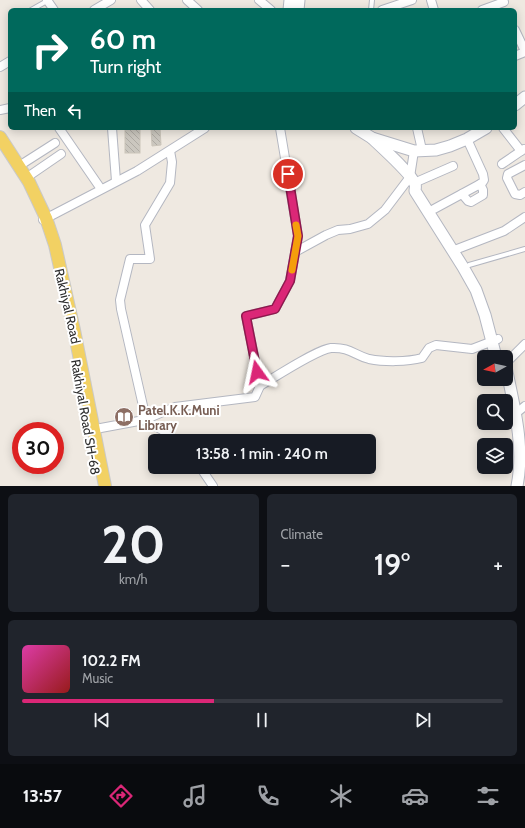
<!DOCTYPE html>
<html lang="en">
<head>
<meta charset="utf-8">
<style>
  :root { --surface:#171b24; --page:#20242c; --text:#f1f3f6; --muted:#9ea1a6; --line:#363941; --accent:#db2777 }
  body { margin:0; font-family:Cabin,sans-serif; background:var(--page); color:var(--text); height:100vh; display:flex; flex-direction:column; font-size:15px; white-space:nowrap }
  * { box-sizing:border-box; margin:0 }
  p { font-size:13px; color:var(--muted) }
  .icon { flex:none; width:22px; height:22px; fill:none; stroke:currentColor; stroke-width:2; stroke-linecap:round; stroke-linejoin:round }
  .map { position:relative; height:486px; overflow:hidden }
  .panel { display:flex; flex-direction:column; gap:8px; padding:8px; background:#0d0f14; flex:1 }
  .panel>* { flex:none }
  .top-card { position:absolute; left:8px; top:8px; width:509px; height:122px; border-radius:6px; box-shadow:0 2px 10px #0003; background:#00695c; color:#fff; overflow:hidden }
  .needle { width:26px; rotate:262deg }
  .controls { position:absolute; left:477px; top:350px; display:grid; gap:8px }
  .controls a { display:grid; place-items:center; width:36px; height:36px; border-radius:6px; background:var(--surface); box-shadow:0 2px 10px #0003; font-size:20px }
  .speed { position:absolute; left:12px; top:422px; display:flex; gap:8px; font-size:20px; font-weight:700; text-align:center }
  .speed>* { display:grid; place-content:center; width:52px; height:52px; border-radius:50%; background:var(--surface); box-shadow:0 2px 10px #0003; line-height:1 }
  .speed .limit { border:6px solid #d22; background:#fff; color:#111 }
  .pin { position:absolute; display:grid; place-items:center; width:34px; height:34px; color:#fff; margin:-17px; border:2px solid #fff; border-radius:50%; box-shadow:0 1px 4px #0007 }
  .me { position:absolute; width:44px; margin:-22px; rotate:348deg; stroke-linejoin:round; filter:drop-shadow(0 0 3px #0008) }
  .turn { display:flex; align-items:center; gap:14px; height:84px; padding:0 16px; font-size:18px }
  .turn .icon { width:52px; height:52px; stroke-width:2.5 }
  .turn b { display:block; font-size:28px; line-height:34px }
  .then { display:flex; align-items:center; height:38px; padding:0 16px; background:#0003; gap:8px; font-size:15px }
  .big { font-size:30px; font-weight:600; line-height:1.1 }
  .panel .tile { flex:1; display:flex; flex-direction:column; justify-content:center; gap:6px; min-width:0; padding:0 14px; border-radius:6px; background:var(--page) }
  .panel .dial { align-items:center; gap:0 }
  .dial b { font-size:52px; line-height:1 }
  .song { display:flex; align-items:center; gap:12px }
  .cover { width:48px; height:48px; border-radius:6px; background:linear-gradient(135deg,hsl(320 70% 55%),hsl(0 70% 35%)) }
  .played { height:4px; border-radius:2px; background:linear-gradient(90deg,var(--accent) 40%,var(--line) 40%) }
  .keys { display:flex; justify-content:space-around; direction:ltr }
  .heat { display:flex; justify-content:space-between; align-items:center; font-size:22px; direction:ltr }
  .panel .tiles { flex:1; display:grid; gap:8px; grid-template-columns:1fr 1fr }
  .tile:last-child { grid-column:span 2 }
  .trip { position:absolute; left:148px; top:434px; width:228px; height:40px; border-radius:6px; background:var(--surface); box-shadow:0 2px 10px #0003; font-weight:600; line-height:40px; text-align:center }
  .tab-bar { display:flex; height:64px; justify-content:space-around; align-items:center; background:#090b0e; color:var(--muted) }
  .tab-bar .icon { width:28px; height:28px }
  .tab-bar .active { color:var(--accent) }
  .tab-bar b { font-size:18px; color:var(--text) }
  .map>svg:first-child { display:block }
  .building { fill:url(#building-back-hatch); stroke:#cbc5ba }
  .lines { fill:none; stroke-linecap:round; stroke-linejoin:round }
  .lane-casing { stroke:#b4b7c1; stroke-width:6 }
  .street-casing { stroke:#b4b7c1; stroke-width:10 }
  .secondary-casing { stroke:#b4b7c1; stroke-width:13 }
  .primary-casing { stroke:#c9c9c9; stroke-width:14 }
  .lane { stroke:#fff; stroke-width:4 }
  .street { stroke:#fff; stroke-width:8 }
  .secondary { stroke:#fff; stroke-width:11 }
  .primary { stroke:#f2d163; stroke-width:12 }
  .route-casing { stroke:#8e194d; stroke-width:10 }
  .route { stroke:#db2777; stroke-width:7 }
  .slow { stroke:#f59e0b; stroke-width:7 }
  .labels { text-anchor:middle; dominant-baseline:central; stroke-width:4; stroke-linejoin:round; paint-order:stroke }
  .street-label { font-size:13px; fill:#2e2e2e; stroke:#fff }
  .education-label { font-size:13px; font-weight:bold; fill:#785e54; stroke:#fff; text-anchor:start }
</style>
</head>
<body>
<div class="map">
<svg width="525" height="486" viewBox="0 0 525 486">
  <defs>
    <pattern id="building-back-hatch" width="6" height="6" patternUnits="userSpaceOnUse"><rect width="6" height="6" fill="#cbc7bf"/><path d="M-1 5l2 2M0 0l6 6M5-1l2 2" fill="none" stroke="#afaba4"/></pattern>
  </defs>
  <rect width="100%" height="100%" fill="#efe9e1"/>
  <!-- building -->
  <g class="building">
    <rect x="125" y="128" width="15" height="25"/>
    <polygon points="151,128 160,128 161,145 152,146"/>
  </g>
  <g class="lines">
    <!-- lane casing -->
    <g class="lane-casing">
      <g id="lane">
        <polyline points="31,10 47,1"/>
        <polyline points="371,10 372,0"/>
        <polyline points="469,265 525,249"/>
      </g>
    </g>
    <!-- street casing -->
    <g class="street-casing">
      <g id="street">
        <polyline points="47,0 54,10"/>
        <polyline points="141,0 150,10"/>
        <polyline points="187,0 198,10"/>
        <polyline points="259,0 271,10"/>
        <polyline points="431,0 434,10"/>
        <polyline points="94,10 111,0"/>
        <polyline points="382,10 412,0"/>
        <polyline points="482,10 504,2"/>
        <polyline points="515,30 525,51"/>
        <polyline points="515,56 525,52"/>
        <polyline points="0,67 10,61"/>
        <polyline points="0,110 10,108"/>
        <polyline points="59,128 101,189"/>
        <polyline points="112,128 116,181"/>
        <polyline points="417,128 422,150"/>
        <polyline points="503,128 521,151"/>
        <polyline points="502,164 524,149"/>
        <polyline points="525,165 508,174 507,178 515,194 520,195 525,192"/>
        <polyline points="19,166 55,143"/>
        <polyline points="26,178 61,154"/>
        <polyline points="414,183 453,166"/>
        <polyline points="462,194 468,201 471,202 483,195 483,190 480,184"/>
        <polyline points="434,209 482,183 484,180 483,174 467,139"/>
        <polyline points="43,220 137,171 205,128"/>
        <polyline points="452,251 504,231 525,217"/>
        <polyline points="295,252 326,235 338,230 350,229 368,224 385,210 410,177 414,151"/>
        <polyline points="506,363 525,344"/>
        <path d="M 260,386 C 275,377 316,350 331,348 C 350,347 354,355 369,359 C 384,362 407,362 422,358 L 429,348 L 436,345 L 472,349 L 498,339"/>
        <polyline points="515,414 525,406"/>
        <polyline points="146,419 121,309 120,300 130,259 150,259 145,225 170,183 172,162 170,151"/>
        <polyline points="144,420 162,430 175,441"/>
        <polyline points="90,430 144,420 175,407 255,397 260,386 246,316 275,309 290,281 298,236 280,128"/>
        <polyline points="200,467 213,486"/>
      </g>
    </g>
    <!-- secondary casing -->
    <g class="secondary-casing">
      <g id="secondary">
        <polyline points="289,10 290,0"/>
        <polyline points="298,10 299,0"/>
        <polyline points="515,105 525,97"/>
        <polyline points="356,128 372,138 414,151 436,150 450,146 467,139 486,128"/>
        <path d="M 372,138 C 382,148 411,173 415,184 C 416,186 415,189 415,191 L 463,267 L 476,290 L 485,315 L 496,357"/>
        <path d="M 506,367 C 514,406 525,447 517,486"/>
      </g>
    </g>
    <!-- primary casing -->
    <g class="primary-casing">
      <polyline id="primary" points="0,137 29,182 46,218 55,245 74,330 105,486"/>
    </g>
    <!-- lane -->
    <use href="#lane" class="lane"/>
    <!-- street -->
    <use href="#street" class="street"/>
    <!-- secondary -->
    <use href="#secondary" class="secondary"/>
    <!-- primary -->
    <use href="#primary" class="primary"/>
  </g>
  <g class="lines">
    <!-- route casing -->
    <g class="route-casing">
      <polyline id="route" points="257,372 246,316 275,309 290,281 298,236 288,174"/>
    </g>
    <!-- route -->
    <use href="#route" class="route"/>
    <!-- slow -->
    <polyline class="slow" points="292,270 298,236 296,225"/>
  </g>
  <!-- icons -->
  <defs>
    <g id="library-disc" transform="scale(1)"><circle r="9.5" fill="#8d6e63" stroke="#fff"/><path d="M-6-4Q-3-5.5-.7-3.5V5Q-3 3-6 4ZM6-4Q3-5.5 .7-3.5V5Q3 3 6 4Z" fill="#fff"/></g>
  </defs>
  <g fill-rule="evenodd">
    <use href="#library-disc" x="124" y="417"/>
  </g>
  <g class="labels">
    <!-- street labels -->
    <g class="street-label">
      <text transform="translate(68 306) rotate(77)">Rakhiyal Road</text>
      <text transform="translate(86 417) rotate(80)">Rakhiyal Road SH-68</text>
    </g>
    <!-- education labels -->
    <g class="education-label">
      <text x="138" y="410">Patel.K.K.Muni<tspan x="138" dy="15">Library</tspan></text>
    </g>
  </g>
</svg>
<div class="controls">
<a><svg class="needle" viewBox="-14 -14 28 28"><path d="M0-13l5 13h-10z" fill="#e53935"/><path d="M0 13l5-13h-10z" fill="#9ea1a6"/></svg></a>
<a><svg class="icon" aria-label="search" viewBox="0 0 24 24"><circle cx="10" cy="10" r="6"/><path d="M15 15l6 6"/></svg></a>
<a><svg class="icon" aria-label="layers" viewBox="0 0 24 24"><path d="M12 4l9 5-9 5-9-5zM3 14l9 5 9-5"/></svg></a>
</div>
<div class="speed"><div class="limit">30</div></div>
<div class="pin" style="left:288px;top:174px;background:#d93025"><svg class="icon" aria-label="arrive" viewBox="0 0 24 24"><path d="M6 21V4h12l-3 4 3 4H6"/></svg></div>
<svg class="me" style="left:257px;top:372px" viewBox="-20 -20 40 40"><path d="M0-17L14 15 0 8-14 15z" fill="#db2777" stroke="#fff" stroke-width="4"/></svg>
<div class="trip">13:58 · 1 min · 240 m</div>
<div class="top-card">
<div class="turn"><svg class="icon" aria-label="right" viewBox="0 0 24 24"><path d="M7 20v-9h11M14 6l5 5-5 5"/></svg><div><b>60 m</b>Turn right</div></div>
<div class="then">Then<svg class="icon" aria-label="left" viewBox="0 0 24 24"><path d="M17 20v-9H6M10 6l-5 5 5 5"/></svg></div>
</div>
</div>
<section class="panel">
<div class="tiles">
<div class="tile dial"><b>20</b><p>km/h</p></div>
<div class="tile"><p>Climate</p>
<div class="heat"><a>−</a><b class="big">19°</b><a>+</a></div>
</div>
<div class="tile">
<div class="song"><i class="cover"></i><div><b>102.2 FM</b><p>Music</p></div></div>
<div class="played"></div>
<div class="keys"><svg class="icon" aria-label="previous" viewBox="0 0 24 24"><path d="M18 5L8 12l10 7zM5 5v14"/></svg><svg class="icon" aria-label="pause" viewBox="0 0 24 24"><path d="M8 5v14M16 5v14"/></svg><svg class="icon" aria-label="next" viewBox="0 0 24 24"><path d="M6 5l10 7-10 7zM19 5v14"/></svg></div>
</div>
</div>
</section>
<nav class="tab-bar">
<b>13:57</b>
<svg class="icon active" aria-label="directions" viewBox="0 0 24 24"><path d="M12 3l9 9-9 9-9-9zM9 14v-3h6M13 9l2 2-2 2"/></svg>
<svg class="icon" aria-label="music" viewBox="0 0 24 24"><path d="M9 18V5l10-2v13"/><circle cx="6" cy="18" r="3"/><circle cx="16" cy="16" r="3"/></svg>
<svg class="icon" aria-label="phone" viewBox="0 0 24 24"><path d="M5 4h4l2 5-3 2q2 4 5 5l2-3 5 2v4C11 20 4 13 5 4z"/></svg>
<svg class="icon" aria-label="climate" viewBox="0 0 24 24"><path d="M12 3v18M4 7l16 10M4 17L20 7"/></svg>
<svg class="icon" aria-label="car" viewBox="0 0 24 24"><path d="M5 17H2v-5l4-1 3-4h7l3 4 3 1v5h-3M9 17h6M6 11h13"/><circle cx="7" cy="17" r="2"/><circle cx="17" cy="17" r="2"/></svg>
<svg class="icon" aria-label="filters" viewBox="0 0 24 24"><path d="M4 7h16M4 17h16"/><circle cx="9" cy="7" r="2"/><circle cx="15" cy="17" r="2"/></svg>
</nav>
</body>
</html>
